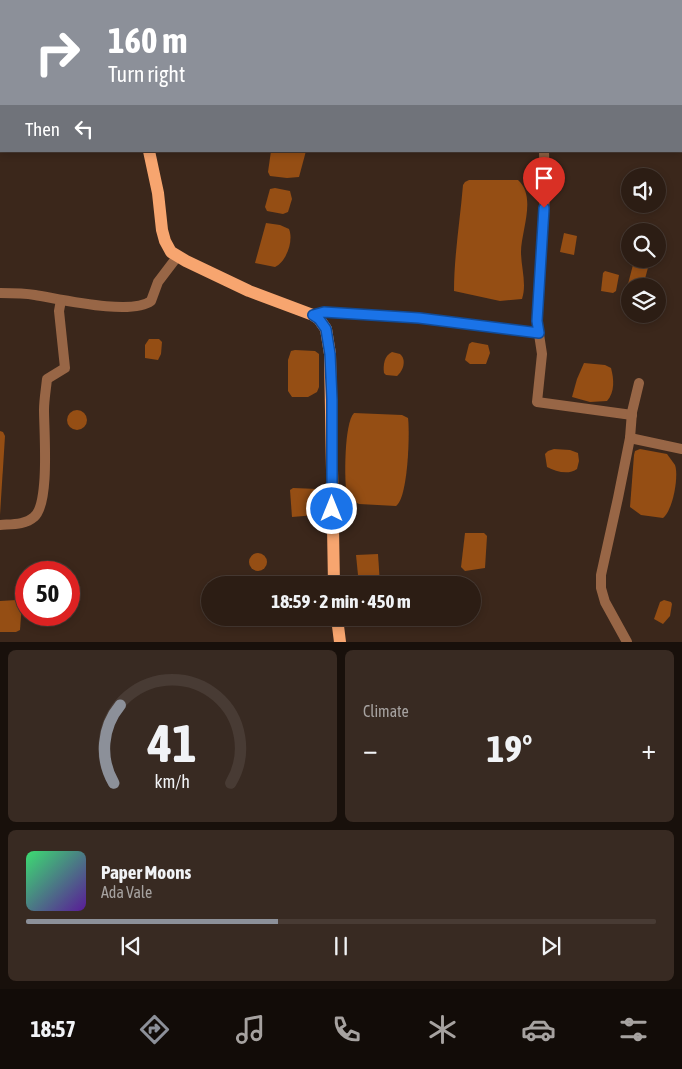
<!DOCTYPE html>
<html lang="en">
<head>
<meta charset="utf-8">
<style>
  :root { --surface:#2c1d14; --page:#382a22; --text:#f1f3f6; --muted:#a6a2a0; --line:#483b34; --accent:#8c9099 }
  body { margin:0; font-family:"Asap Condensed",sans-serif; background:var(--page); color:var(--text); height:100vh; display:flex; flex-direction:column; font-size:19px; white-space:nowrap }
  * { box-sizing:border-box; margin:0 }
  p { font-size:16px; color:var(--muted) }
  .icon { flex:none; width:28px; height:28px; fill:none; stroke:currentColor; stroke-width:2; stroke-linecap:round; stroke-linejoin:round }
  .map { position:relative; height:642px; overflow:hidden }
  .panel { display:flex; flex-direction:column; gap:8px; padding:8px; background:#18100b; flex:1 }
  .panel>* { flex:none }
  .guide { position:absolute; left:0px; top:0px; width:682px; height:152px; box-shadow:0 2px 8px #0003,0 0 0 1px var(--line); background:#8c9099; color:#fff; overflow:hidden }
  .fabs { position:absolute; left:621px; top:168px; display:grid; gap:10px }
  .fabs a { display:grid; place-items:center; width:45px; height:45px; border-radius:50%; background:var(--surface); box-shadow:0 2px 8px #0003,0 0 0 1px var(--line); font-size:25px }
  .speed { position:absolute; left:15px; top:561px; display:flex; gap:10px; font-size:25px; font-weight:700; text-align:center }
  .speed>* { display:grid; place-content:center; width:65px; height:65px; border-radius:50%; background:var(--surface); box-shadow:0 2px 8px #0003,0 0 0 1px var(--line); line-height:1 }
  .speed .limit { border:8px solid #d22; background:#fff; color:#111 }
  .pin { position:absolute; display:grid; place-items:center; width:42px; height:42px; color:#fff; margin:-51px -21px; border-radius:50% 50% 50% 0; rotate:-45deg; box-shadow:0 0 5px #0007 }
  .pin .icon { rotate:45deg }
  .me { position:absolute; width:55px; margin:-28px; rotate:0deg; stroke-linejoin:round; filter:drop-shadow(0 0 4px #0008) }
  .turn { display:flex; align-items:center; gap:18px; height:105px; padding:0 25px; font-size:22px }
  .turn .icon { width:65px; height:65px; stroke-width:2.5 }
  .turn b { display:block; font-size:35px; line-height:42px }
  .then { display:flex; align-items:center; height:48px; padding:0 25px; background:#0003; gap:10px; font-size:19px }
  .big { font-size:38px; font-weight:700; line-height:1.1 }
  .panel .widget { flex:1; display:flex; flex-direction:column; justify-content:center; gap:8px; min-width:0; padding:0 18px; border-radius:8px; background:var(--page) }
  .panel .dial { align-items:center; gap:0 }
  .dial svg { height:130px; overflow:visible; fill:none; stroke:var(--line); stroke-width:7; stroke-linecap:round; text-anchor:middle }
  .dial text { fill:var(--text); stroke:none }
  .song { display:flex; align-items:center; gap:15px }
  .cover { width:60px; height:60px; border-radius:8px; background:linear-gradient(135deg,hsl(140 70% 55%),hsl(270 70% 35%)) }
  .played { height:5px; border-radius:2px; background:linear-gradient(90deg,var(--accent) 40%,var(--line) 40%) }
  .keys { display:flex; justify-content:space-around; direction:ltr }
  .heat { display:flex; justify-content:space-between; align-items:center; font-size:28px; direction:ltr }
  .panel .tiles { flex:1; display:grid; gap:8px; grid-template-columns:1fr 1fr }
  .widget:last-child { grid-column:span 2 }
  .trip { position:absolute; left:201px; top:576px; width:280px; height:50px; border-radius:25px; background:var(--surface); box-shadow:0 2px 8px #0003,0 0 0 1px var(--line); font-weight:700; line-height:50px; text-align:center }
  .menu { display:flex; height:80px; justify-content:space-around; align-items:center; background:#120c08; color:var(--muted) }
  .menu .icon { width:35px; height:35px }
  .menu .current { color:var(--accent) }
  .menu b { font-size:22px; color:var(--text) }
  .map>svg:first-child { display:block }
  .water { fill:#954e14 }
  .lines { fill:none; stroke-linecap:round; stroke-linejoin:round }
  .minor { stroke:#986646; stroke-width:10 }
  .major { stroke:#f7a56f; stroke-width:12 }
  .route-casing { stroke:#114b97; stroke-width:12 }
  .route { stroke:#1a73e8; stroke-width:9 }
</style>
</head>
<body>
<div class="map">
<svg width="682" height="642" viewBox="0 0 682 642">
  <rect width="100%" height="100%" fill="#3b271b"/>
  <!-- water -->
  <g class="water">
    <polygon points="271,151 306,151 299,177 287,178 270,176 268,172"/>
    <path d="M 469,180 L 518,180 C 537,197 521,231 521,252 C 521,267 527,284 522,299 L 500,301 L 454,291 C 454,256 460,221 463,185 L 465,182 Z"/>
    <polygon points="275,188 290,191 292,199 288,212 283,214 267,211 265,207 270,189"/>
    <path d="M 266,223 L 280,225 L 289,229 C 294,241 286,262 275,267 L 255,263 Z"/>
    <polygon points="564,233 577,236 574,255 560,252"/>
    <polygon points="634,261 649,264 643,286 628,284"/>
    <polygon points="605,271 619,275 616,291 613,293 601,291 603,273"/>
    <polygon points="149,339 159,339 162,342 161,354 158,360 145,358 145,345"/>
    <polygon points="472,342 488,345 490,353 486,364 470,364 465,360 469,344"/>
    <polygon points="295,350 315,351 319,354 319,387 317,392 308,397 292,397 288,391 288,360 291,351"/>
    <path d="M 392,352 L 400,354 C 407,360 403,371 397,376 L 386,375 L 384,373 C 383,365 384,356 392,352 Z"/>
    <path d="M 584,363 L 605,365 L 611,368 C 614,379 615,392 607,401 L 590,402 L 572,397 L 577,379 Z"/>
    <circle cx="77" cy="420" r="10"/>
    <path d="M 354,413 L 402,415 L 408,418 C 410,433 408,498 396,506 L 359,504 L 347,497 C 344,482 344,423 354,413 Z"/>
    <polygon points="0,431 3,432 5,436 0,515"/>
    <path d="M 554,449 L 570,450 L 578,453 L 579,461 L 577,469 C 569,475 556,472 547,467 L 545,454 L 548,451 Z"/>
    <path d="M 640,449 L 667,454 L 675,465 C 679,476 673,510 663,518 L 641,515 L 630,507 L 634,455 L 635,451 Z"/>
    <polygon points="293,488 318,489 319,503 316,515 292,517 290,490"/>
    <polygon points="465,533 484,533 487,536 485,568 465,571 461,567"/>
    <circle cx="258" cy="562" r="9"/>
    <polygon points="378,554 380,584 359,585 356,555"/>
    <polygon points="17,600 22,603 20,630 16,632 0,632 0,601"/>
    <polygon points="664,600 671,602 672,604 670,616 663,624 654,619 660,602"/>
  </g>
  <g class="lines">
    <!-- minor -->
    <g class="minor">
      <polyline points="681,148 682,148"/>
      <polyline points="544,151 545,194 537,321 542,354 537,402 632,415"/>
      <path d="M 0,293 C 12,293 24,293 35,295 C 60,299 131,316 151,301 L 158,282 L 177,257"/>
      <polyline points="313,315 324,312 419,318 539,333"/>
      <polyline points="630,438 682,449"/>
      <path d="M 0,525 C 11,524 25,525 34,517 C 50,504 44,431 44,410 C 44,400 46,389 47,379 L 65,368 L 59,311 L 61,300"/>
      <polyline points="627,642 605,602 601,588 601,575 618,498 630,438 632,412 639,383"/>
    </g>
    <!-- major -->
    <g class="major">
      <polyline points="64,0 64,1"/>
      <polyline points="149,151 158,193 162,230 165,241 171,252 186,261 249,291 313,315 319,319 326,329 330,354 334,585"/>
      <polyline points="337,618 340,642"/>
    </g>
  </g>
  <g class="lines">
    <!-- route casing -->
    <g class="route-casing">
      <polyline id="route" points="332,509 332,400 330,354 326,329 319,319 313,315 324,312 419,318 539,333 537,321 544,208"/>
    </g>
    <!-- route -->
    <use href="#route" class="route"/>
  </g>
</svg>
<div class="fabs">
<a><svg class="icon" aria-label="sound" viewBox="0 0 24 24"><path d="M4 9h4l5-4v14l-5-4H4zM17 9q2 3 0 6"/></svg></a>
<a><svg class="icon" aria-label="search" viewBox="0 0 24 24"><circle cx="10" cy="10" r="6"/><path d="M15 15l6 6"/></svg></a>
<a><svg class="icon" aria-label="layers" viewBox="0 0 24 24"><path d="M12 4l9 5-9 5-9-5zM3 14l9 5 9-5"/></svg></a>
</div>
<div class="speed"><div class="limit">50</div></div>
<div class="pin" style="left:544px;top:208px;background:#d93025"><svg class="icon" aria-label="arrive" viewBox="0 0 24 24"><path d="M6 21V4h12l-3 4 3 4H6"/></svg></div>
<svg class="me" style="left:332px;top:509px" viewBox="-20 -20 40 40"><circle r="17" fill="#1a73e8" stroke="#fff" stroke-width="3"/><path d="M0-11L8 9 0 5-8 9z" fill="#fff"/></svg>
<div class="trip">18:59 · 2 min · 450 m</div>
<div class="guide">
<div class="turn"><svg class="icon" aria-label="right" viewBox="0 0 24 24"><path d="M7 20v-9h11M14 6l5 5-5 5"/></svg><div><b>160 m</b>Turn right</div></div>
<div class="then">Then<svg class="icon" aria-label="left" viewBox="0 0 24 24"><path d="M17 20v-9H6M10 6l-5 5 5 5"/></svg></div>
</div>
</div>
<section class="panel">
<div class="tiles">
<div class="widget dial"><svg viewBox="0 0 100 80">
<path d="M14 69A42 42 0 1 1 86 69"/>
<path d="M14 69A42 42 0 0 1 18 21" stroke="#8c9099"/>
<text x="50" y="56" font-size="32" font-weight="700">41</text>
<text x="50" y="72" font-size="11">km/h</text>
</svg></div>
<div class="widget"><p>Climate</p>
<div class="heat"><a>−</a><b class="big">19°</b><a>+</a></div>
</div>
<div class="widget">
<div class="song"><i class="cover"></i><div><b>Paper Moons</b><p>Ada Vale</p></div></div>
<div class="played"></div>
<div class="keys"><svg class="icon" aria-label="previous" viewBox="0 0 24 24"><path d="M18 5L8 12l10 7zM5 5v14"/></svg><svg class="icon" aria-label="pause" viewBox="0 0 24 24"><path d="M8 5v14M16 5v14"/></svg><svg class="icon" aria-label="next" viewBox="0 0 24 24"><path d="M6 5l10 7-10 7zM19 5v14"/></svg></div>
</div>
</div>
</section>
<nav class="menu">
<b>18:57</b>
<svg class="icon current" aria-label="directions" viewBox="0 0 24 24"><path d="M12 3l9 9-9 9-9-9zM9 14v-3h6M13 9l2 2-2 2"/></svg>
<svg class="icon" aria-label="music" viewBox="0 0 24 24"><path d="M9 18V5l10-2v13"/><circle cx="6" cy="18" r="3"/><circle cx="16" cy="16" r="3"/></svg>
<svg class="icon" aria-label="phone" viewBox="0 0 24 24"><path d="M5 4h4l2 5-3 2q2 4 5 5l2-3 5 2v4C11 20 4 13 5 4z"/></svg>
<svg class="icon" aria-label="climate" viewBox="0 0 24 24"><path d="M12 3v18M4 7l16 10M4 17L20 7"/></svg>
<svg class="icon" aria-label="car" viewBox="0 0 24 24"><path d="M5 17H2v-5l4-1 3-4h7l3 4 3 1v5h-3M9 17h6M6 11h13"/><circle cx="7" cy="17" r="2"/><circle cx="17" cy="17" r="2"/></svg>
<svg class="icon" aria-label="filters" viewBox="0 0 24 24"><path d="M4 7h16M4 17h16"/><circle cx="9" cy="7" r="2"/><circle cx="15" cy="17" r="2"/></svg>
</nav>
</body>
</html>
